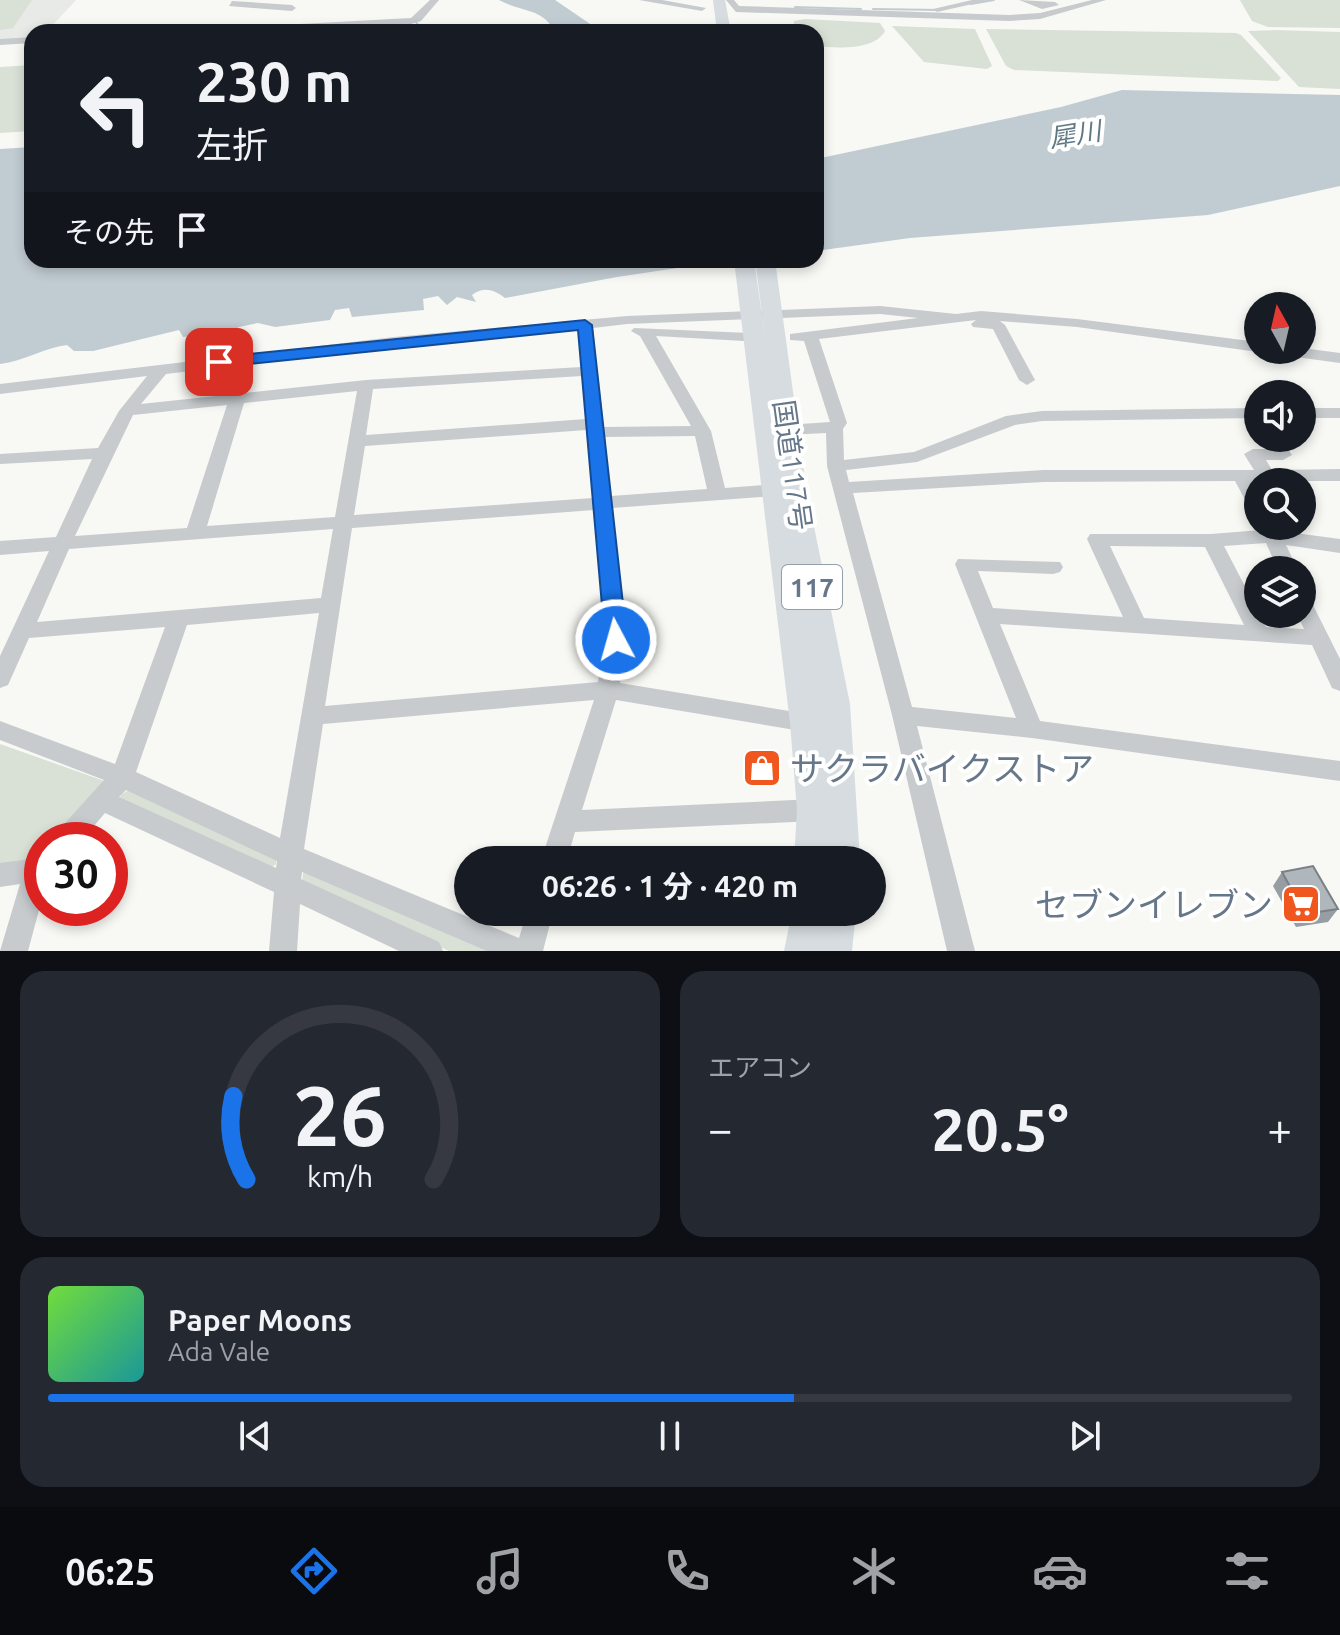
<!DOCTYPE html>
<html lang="ja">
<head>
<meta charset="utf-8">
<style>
  :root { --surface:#171b24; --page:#242831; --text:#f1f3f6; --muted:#9ea1a6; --line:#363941; --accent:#1a73e8 }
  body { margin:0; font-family:Ubuntu,"Noto Sans JP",sans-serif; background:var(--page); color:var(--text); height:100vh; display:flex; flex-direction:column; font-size:30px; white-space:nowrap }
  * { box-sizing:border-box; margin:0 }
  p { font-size:26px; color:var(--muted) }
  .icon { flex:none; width:44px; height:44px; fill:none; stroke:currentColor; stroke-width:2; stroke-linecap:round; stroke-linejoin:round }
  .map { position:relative; height:951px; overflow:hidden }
  .details { display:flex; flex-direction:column; gap:20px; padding:20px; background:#0d0f14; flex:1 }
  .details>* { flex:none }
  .guide { position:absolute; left:24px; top:24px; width:800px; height:244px; border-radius:24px; box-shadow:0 4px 12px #0003; background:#171b24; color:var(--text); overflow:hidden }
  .needle { width:52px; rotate:352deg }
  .fabs { position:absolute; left:1244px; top:292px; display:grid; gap:16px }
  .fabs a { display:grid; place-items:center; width:72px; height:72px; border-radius:50%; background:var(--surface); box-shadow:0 4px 12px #0003; font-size:40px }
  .speed { position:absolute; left:24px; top:822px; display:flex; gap:16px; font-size:40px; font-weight:700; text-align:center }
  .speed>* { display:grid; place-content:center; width:104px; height:104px; border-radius:50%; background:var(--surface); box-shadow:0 4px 12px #0003; line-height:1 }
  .speed .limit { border:12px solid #d22; background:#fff; color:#111 }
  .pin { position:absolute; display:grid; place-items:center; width:68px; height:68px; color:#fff; margin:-34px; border-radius:16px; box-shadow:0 4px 12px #0006 }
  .me { position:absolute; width:88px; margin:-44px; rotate:354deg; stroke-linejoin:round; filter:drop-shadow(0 0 6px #0008) }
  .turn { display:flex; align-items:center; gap:28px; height:168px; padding:0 40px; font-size:36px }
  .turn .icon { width:104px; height:104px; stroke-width:2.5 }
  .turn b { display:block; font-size:56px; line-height:68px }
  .then { display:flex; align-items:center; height:76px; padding:0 40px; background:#0003; gap:16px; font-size:30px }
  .big { font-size:60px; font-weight:700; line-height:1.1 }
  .details .card { flex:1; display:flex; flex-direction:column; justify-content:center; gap:12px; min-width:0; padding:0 28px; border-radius:24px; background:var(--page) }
  .details .dial { align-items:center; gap:0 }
  .dial svg { height:208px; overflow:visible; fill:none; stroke:var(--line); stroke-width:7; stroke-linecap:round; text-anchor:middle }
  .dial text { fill:var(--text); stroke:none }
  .song { display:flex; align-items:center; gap:24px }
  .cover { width:96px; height:96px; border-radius:12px; background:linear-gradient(135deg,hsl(100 70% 55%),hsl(180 70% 35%)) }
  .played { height:8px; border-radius:4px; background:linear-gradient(90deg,var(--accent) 60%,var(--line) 60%) }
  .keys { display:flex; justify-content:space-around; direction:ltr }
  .heat { display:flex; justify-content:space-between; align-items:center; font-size:44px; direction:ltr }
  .details .tiles { flex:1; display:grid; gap:20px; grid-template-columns:1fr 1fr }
  .card:last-child { grid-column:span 2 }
  .trip { position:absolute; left:454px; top:846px; width:432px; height:80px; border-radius:40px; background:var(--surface); box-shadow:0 4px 12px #0003; font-weight:700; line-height:80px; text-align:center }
  .tab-bar { display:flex; height:128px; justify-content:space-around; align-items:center; background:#090b0e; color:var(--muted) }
  .tab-bar .icon { width:56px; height:56px }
  .tab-bar .selected { color:var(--accent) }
  .tab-bar b { font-size:36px; color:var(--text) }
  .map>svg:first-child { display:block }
  .built { fill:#e8eae8 }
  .green { fill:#d9e0d5 }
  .water { fill:#c1ccd2 }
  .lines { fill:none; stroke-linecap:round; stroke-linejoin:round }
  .stream { stroke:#c1ccd2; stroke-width:2 }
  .minor { fill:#c7cbce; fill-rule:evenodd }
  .highway { fill:#d6dce0; fill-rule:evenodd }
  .wall { fill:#969da3 }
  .building { fill:#afb7bd; stroke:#7a8084; stroke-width:2 }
  .route { fill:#1a73e8; stroke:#114b97; stroke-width:2 }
  .labels { text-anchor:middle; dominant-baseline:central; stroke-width:8; stroke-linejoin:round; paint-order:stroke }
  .far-water-label { font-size:26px; font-style:italic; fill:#607883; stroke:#fff }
  .shield { fill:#fff; stroke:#93a0ac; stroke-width:2 }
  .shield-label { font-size:26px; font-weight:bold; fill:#657788 }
  .street-label { font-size:28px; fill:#657788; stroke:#fff }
  .near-poi-label { font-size:34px; fill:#657788; stroke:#fff; text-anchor:start }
</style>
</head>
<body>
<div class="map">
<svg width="1340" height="951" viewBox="0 0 1340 951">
  <rect width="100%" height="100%" fill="#f8f8f4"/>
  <!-- built -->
  <polygon class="built" points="0,0 76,0 49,29 94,32 32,32 32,38 0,40"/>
  <!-- green -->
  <g class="green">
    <polygon points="0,0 32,0 13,28 0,30"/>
    <polygon points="1240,0 1340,0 1340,28 1268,27 1252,21"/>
    <path d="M 805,19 L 880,23 L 885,31 C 874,51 836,48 816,46 L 816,32 L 793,32 L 794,21 Z"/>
    <polygon points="892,26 975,29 992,66 987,69 924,62"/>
    <polygon points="986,29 1236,33 1241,35 1281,78 1278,81 1014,70 1006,66"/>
    <polygon points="1276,30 1340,32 1340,89 1299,87 1248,31"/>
    <polygon points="32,65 32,131 0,133 0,67"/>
    <polygon points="0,744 110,783 58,840 42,840 42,857 0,874"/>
    <polygon points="129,790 277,854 276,864 271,868 117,802 122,794"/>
    <polygon points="313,869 497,951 449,951 302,884 303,873"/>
  </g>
  <!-- water -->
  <g class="water">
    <path d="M 499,0 L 555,0 L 602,32 L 555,32 C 542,7 522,13 499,0 Z"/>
    <polygon points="1122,90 1340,95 1340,186 1208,215 910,238 816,251 816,159 1061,107"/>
    <path d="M 32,147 L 32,260 L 731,260 L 617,277 L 505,298 C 494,290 484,286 472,295 L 476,302 L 457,297 L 447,305 L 438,296 L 423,299 L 424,310 L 352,317 L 349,308 L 335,310 L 330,320 L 275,327 L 258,323 L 239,327 L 232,332 L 183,337 L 179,330 L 93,351 L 74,351 L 67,345 C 44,348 24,361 0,364 L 0,149 Z"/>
  </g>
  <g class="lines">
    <!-- stream -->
    <g class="stream">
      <polyline points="971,4 994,0"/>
      <polyline points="795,7 861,9"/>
      <polyline points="873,9 939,10"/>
      <polyline points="416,22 419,26 416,32"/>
    </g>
    <!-- minor -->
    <g class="minor">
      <polygon points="430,0 439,0 421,21 411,24 205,32 210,29 411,18"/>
      <polygon points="639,0 662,0 706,8 702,11"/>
      <polygon points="726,0 734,0 739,6 1009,15 1040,13 1092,0 1106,0 1040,19 1009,21 736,12"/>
      <polygon points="972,0 990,0 937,12 933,9"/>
      <polygon points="1019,0 1055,2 1059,5 1042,9"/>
      <polygon points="232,1 292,5 296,8 292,11 229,6"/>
      <polygon points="32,37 32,43 0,45 0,39"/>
      <path d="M 880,306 L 956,314 L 981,311 L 1077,319 L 1258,342 L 1258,350 L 1264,350 L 1258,352 L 1077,327 L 1000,321 L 1005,325 L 1035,380 L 1027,385 L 1019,380 L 993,329 L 973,327 L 971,324 L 976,320 L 819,339 L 847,423 L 843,429 L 844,460 L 914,452 L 1006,416 L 1042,411 L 1258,408 L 1258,418 L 1042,421 L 1015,425 L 917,462 L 846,470 L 849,482 L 1044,470 L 1254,470 L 1244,454 L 1253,449 L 1270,449 L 1262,438 L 1280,438 L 1292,455 L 1283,460 L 1266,460 L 1272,470 L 1340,469 L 1340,481 L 1253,481 L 1258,490 L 1258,513 L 1251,511 L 1235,481 L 1044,482 L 853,493 L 912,707 L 1016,718 L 955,564 L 958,559 L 1060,562 L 1063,567 L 1060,572 L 1053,574 L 978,571 L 993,608 L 1123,617 L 1087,539 L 1090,534 L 1211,534 L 1261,530 L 1261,526 L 1277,526 L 1280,531 L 1340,539 L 1340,553 L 1286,545 L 1298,570 L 1278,570 L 1266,543 L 1224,546 L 1266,627 L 1304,629 L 1297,614 L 1302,614 L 1302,595 L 1309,597 L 1340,659 L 1340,691 L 1332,688 L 1312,645 L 1000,624 L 1040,721 L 1340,761 L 1340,781 L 1032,738 L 917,726 L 975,951 L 947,951 L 892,715 L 827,466 L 826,433 L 786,435 L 777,430 L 786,425 L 830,422 L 804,341 L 790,340 L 790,334 L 918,318 L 880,314 L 627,324 L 593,328 L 604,427 L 691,426 L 640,336 L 631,331 L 634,328 L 749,333 L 749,339 L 744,341 L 656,336 L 711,431 L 725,488 L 775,484 L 784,490 L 775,496 L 612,508 L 627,640 L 620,683 L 807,714 L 815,716 L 818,723 L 815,730 L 807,732 L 616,700 L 582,810 L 815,799 L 824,802 L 827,810 L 824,818 L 815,821 L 575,832 L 567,860 L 541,860 L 594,700 L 323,724 L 304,849 L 519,938 L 527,912 L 553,912 L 543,951 L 487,951 L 302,872 L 301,879 L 439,942 L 443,951 L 399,951 L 300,904 L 297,951 L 269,951 L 274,892 L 105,813 L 82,840 L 53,840 L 57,832 L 104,780 L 0,740 L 0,721 L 115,764 L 165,627 L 29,638 L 8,685 L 0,688 L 0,656 L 49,551 L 0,555 L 0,541 L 56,537 L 92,459 L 0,464 L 0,454 L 98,448 L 119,411 L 147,376 L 0,394 L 0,384 L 394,337 L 627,316 ZM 578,329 L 581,367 L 366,380 L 141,404 L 166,374 L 394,347 ZM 582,376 L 586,419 L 366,435 L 373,389 ZM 357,391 L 335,517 L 207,526 L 244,403 ZM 227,405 L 187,528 L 75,536 L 133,415 ZM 586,430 L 593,498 L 354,515 L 365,446 ZM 695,436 L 707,489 L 611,496 L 605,437 ZM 594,510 L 605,640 L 598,682 L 325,706 L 352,528 ZM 333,529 L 321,598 L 37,622 L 69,549 ZM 1110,546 L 1205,547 L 1244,625 L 1144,618 ZM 319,613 L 280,838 L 136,772 L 187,625 ZM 126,790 L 277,861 L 276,868 L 119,797 Z"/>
      <polygon points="1302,348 1340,353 1340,363 1281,355 1273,350"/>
      <rect x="1302" y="408" width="38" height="10"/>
      <polygon points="42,853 42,899 28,951 0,951 20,884 0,887 0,863 30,859"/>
    </g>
    <!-- highway -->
    <g class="highway">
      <polygon points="713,0 725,0 731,32 717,32"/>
      <polygon points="734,260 754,260 765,336 755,260 775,260 806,487 850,704 860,860 794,860 797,810 790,723"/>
      <polygon points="792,912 856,912 852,951 784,951"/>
    </g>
  </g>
  <!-- wall -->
  <polygon class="wall" points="1282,872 1338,909 1328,922 1296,927 1273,886"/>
  <!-- building -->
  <polygon class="building" points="1313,866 1338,909 1305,914 1282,872"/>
  <!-- route -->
  <polygon class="route" points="585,320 592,325 627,640 624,646 609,646 605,640 578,330 219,367 211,362 219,357"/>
  <!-- icons -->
  <defs>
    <g id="shop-square" transform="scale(2)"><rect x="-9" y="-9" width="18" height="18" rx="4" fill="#ef571e" stroke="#fff"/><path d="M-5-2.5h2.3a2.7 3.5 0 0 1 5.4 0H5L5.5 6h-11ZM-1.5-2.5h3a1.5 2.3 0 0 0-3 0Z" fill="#fff"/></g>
    <g id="supermarket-square" transform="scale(2)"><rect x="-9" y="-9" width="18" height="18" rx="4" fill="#ef571e" stroke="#fff"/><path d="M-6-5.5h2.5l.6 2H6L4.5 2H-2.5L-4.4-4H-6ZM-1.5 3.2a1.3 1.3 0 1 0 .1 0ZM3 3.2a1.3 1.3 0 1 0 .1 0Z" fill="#fff"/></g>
  </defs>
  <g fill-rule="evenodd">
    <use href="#shop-square" x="762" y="768"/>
    <use href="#supermarket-square" x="1301" y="904"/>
  </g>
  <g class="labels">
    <!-- far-water labels -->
    <g class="far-water-label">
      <text transform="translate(1075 134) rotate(-9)">犀川</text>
    </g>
    <!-- shield labels -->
    <rect class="shield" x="782" y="565" width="60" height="44" rx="6"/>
    <g class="shield-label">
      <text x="812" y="587">117</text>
    </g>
    <!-- street labels -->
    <g class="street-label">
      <text transform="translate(793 465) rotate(82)">国道117号</text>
    </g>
    <!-- near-poi labels -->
    <g class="near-poi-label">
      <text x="790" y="768">サクラバイクストア</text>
      <text x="1273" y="904" text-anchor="end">セブンイレブン</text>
    </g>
  </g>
</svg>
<div class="fabs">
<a><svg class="needle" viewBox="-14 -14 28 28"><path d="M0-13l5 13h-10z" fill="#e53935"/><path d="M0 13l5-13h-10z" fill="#9ea1a6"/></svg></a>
<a><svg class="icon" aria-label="sound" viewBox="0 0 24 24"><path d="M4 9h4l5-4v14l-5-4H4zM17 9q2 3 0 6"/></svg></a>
<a><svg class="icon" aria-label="search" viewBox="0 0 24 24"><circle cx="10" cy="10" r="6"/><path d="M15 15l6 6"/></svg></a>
<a><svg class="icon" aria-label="layers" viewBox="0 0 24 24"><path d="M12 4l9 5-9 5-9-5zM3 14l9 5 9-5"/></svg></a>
</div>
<div class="speed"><div class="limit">30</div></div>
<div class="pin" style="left:219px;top:362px;background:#d93025"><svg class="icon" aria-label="arrive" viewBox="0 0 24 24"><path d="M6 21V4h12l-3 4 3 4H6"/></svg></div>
<svg class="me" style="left:616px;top:640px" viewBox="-20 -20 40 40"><circle r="17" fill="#1a73e8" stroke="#fff" stroke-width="3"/><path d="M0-11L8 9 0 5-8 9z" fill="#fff"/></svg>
<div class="trip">06:26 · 1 分 · 420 m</div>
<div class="guide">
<div class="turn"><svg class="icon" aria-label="left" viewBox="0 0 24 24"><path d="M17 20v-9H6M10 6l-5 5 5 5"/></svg><div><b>230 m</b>左折</div></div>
<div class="then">その先<svg class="icon" aria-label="arrive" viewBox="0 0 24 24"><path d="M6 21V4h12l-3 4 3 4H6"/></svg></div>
</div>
</div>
<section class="details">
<div class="tiles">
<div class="card dial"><svg viewBox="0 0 100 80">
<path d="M14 69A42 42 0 1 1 86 69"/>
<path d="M14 69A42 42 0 0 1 9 37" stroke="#1a73e8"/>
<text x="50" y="56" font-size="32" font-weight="700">26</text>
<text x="50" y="72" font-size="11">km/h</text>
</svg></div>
<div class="card"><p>エアコン</p>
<div class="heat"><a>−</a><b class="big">20.5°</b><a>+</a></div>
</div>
<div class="card">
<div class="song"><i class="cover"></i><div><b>Paper Moons</b><p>Ada Vale</p></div></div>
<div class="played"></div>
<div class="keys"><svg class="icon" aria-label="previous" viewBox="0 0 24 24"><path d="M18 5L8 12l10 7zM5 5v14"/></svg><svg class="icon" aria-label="pause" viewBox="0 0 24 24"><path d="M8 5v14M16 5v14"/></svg><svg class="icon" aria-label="next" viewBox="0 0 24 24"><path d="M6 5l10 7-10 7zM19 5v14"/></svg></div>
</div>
</div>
</section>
<nav class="tab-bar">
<b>06:25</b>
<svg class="icon selected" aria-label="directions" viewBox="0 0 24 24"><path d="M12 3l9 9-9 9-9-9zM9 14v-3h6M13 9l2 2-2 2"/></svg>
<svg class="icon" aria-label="music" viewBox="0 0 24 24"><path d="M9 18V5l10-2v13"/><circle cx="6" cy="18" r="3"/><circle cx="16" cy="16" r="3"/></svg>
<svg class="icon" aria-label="phone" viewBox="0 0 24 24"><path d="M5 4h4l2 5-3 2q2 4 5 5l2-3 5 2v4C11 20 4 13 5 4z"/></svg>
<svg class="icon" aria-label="climate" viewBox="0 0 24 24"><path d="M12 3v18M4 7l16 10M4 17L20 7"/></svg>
<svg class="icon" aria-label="car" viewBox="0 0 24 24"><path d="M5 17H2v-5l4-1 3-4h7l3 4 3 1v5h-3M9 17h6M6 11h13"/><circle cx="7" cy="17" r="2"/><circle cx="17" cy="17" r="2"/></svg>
<svg class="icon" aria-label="filters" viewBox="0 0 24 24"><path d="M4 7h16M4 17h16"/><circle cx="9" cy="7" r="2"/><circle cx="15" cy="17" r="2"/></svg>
</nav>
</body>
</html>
